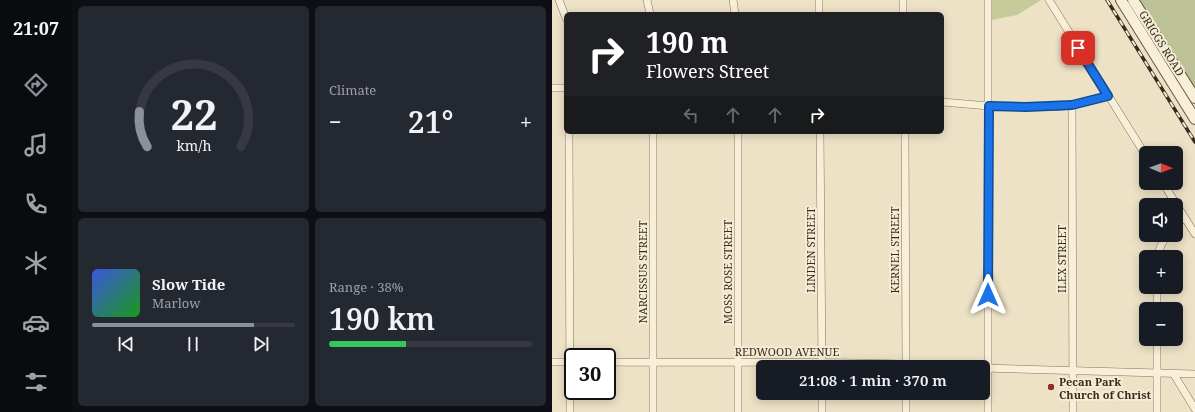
<!DOCTYPE html>
<html lang="en">
<head>
<meta charset="utf-8">
<style>
  :root { --surface:#171b24; --page:#242831; --text:#f1f3f6; --muted:#9ea1a6; --line:#363941; --accent:#8c9099 }
  body { margin:0; font-family:"Noto Serif",serif; background:var(--page); color:var(--text); height:100vh; display:flex; flex-direction:column; font-size:15px; white-space:nowrap }
  * { box-sizing:border-box; margin:0 }
  p { font-size:13px; color:var(--muted) }
  .icon { flex:none; width:22px; height:22px; fill:none; stroke:currentColor; stroke-width:2; stroke-linecap:round; stroke-linejoin:round }
  .map { position:relative; flex:1; overflow:hidden }
  .details { display:flex; flex-direction:column; gap:6px; padding:6px; background:#0d0f14; width:480px }
  .details>* { flex:none }
  .hud { position:absolute; left:12px; top:12px; width:380px; height:122px; border-radius:6px; box-shadow:0 2px 10px #0003; background:#202124; color:#fff; overflow:hidden }
  .needle { width:26px; rotate:91deg }
  .fabs { position:absolute; left:587px; top:146px; display:grid; gap:8px }
  .fabs a { display:grid; place-items:center; width:44px; height:44px; border-radius:6px; background:var(--surface); box-shadow:0 2px 10px #0003; font-size:20px }
  .speed { position:absolute; left:12px; top:348px; display:flex; gap:8px; font-size:20px; font-weight:700; text-align:center }
  .speed>* { display:grid; place-content:center; width:52px; height:52px; border-radius:50%; background:var(--surface); box-shadow:0 2px 10px #0003; line-height:1 }
  .speed .limit { border:2px solid #111; border-radius:6px; background:#fff; color:#111 }
  .pin { position:absolute; display:grid; place-items:center; width:34px; height:34px; color:#fff; margin:-17px; border-radius:8px; box-shadow:0 2px 6px #0006 }
  .me { position:absolute; width:44px; margin:-22px; rotate:0deg; stroke-linejoin:round; filter:drop-shadow(0 0 3px #0008) }
  .turn { display:flex; align-items:center; gap:14px; height:84px; padding:0 16px; font-size:18px }
  .turn .icon { width:52px; height:52px; stroke-width:2.5 }
  .turn b { display:block; font-size:28px; line-height:34px }
  .lanes { display:flex; align-items:center; height:38px; padding:0 16px; background:#0003; justify-content:center; gap:20px; direction:ltr }
  .lanes .off { opacity:.35 }
  .big { font-size:30px; font-weight:600; line-height:1.1 }
  .details .tile { flex:1; display:flex; flex-direction:column; justify-content:center; gap:6px; min-width:0; padding:0 14px; border-radius:6px; background:var(--page) }
  .details .dial { align-items:center; gap:0 }
  .dial svg { height:104px; overflow:visible; fill:none; stroke:var(--line); stroke-width:7; stroke-linecap:round; text-anchor:middle }
  .dial text { fill:var(--text); stroke:none }
  .song { display:flex; align-items:center; gap:12px }
  .cover { width:48px; height:48px; border-radius:6px; background:linear-gradient(135deg,hsl(230 70% 55%),hsl(120 70% 35%)) }
  .played { height:4px; border-radius:2px; background:linear-gradient(90deg,var(--accent) 80%,var(--line) 80%) }
  .keys { display:flex; justify-content:space-around; direction:ltr }
  .heat { display:flex; justify-content:space-between; align-items:center; font-size:22px; direction:ltr }
  .charge { height:6px; border-radius:3px; background:linear-gradient(90deg,#34c759 38%,var(--line) 0) }
  .details .tiles { flex:1; display:grid; gap:6px; grid-template-columns:repeat(2,1fr) }
  .trip { position:absolute; left:204px; top:360px; width:234px; height:40px; border-radius:6px; background:var(--surface); box-shadow:0 2px 10px #0003; font-weight:600; line-height:40px; text-align:center }
  main { display:flex; flex:1; min-height:0 }
  .tab-bar { display:flex; flex-direction:column; width:72px; justify-content:space-around; align-items:center; background:#090b0e; color:var(--muted) }
  .tab-bar .icon { width:28px; height:28px }
  .tab-bar .current { color:var(--accent) }
  .tab-bar b { font-size:18px; color:var(--text) }
  .map>svg:first-child { display:block }
  .green { fill:#c5cc9a }
  .cemetery { fill:#bcc198 }
  .lines { fill:none; stroke-linecap:round; stroke-linejoin:round }
  .minor-casing { stroke:#88745c; stroke-width:8 }
  .secondary-casing { stroke:#6a553f; stroke-width:12 }
  .minor { stroke:#f8efd9; stroke-width:7 }
  .secondary { stroke:#f8efd9; stroke-width:10 }
  .rail-casing { stroke:#392c1f; stroke-width:3.5 }
  .rail { stroke:#f5ecd5; stroke-width:2; stroke-dasharray:6; stroke-linecap:butt }
  .route-casing { stroke:#114b97; stroke-width:10 }
  .route { stroke:#1a73e8; stroke-width:7 }
  .poi-dot { fill:#962d2d; stroke:#f5ecd5; stroke-width:1.5 }
  .labels { text-anchor:middle; dominant-baseline:central; stroke-width:4; stroke-linejoin:round; paint-order:stroke }
  .street-label { font-size:11px; fill:#392c1f; stroke:#f5ecd5 }
  .poi-label { font-size:11px; font-weight:bold; fill:#392c1f; stroke:#f5ecd5; text-anchor:start }
</style>
</head>
<body>
<main>
<nav class="tab-bar">
<b>21:07</b>
<svg class="icon current" aria-label="directions" viewBox="0 0 24 24"><path d="M12 3l9 9-9 9-9-9zM9 14v-3h6M13 9l2 2-2 2"/></svg>
<svg class="icon" aria-label="music" viewBox="0 0 24 24"><path d="M9 18V5l10-2v13"/><circle cx="6" cy="18" r="3"/><circle cx="16" cy="16" r="3"/></svg>
<svg class="icon" aria-label="phone" viewBox="0 0 24 24"><path d="M5 4h4l2 5-3 2q2 4 5 5l2-3 5 2v4C11 20 4 13 5 4z"/></svg>
<svg class="icon" aria-label="climate" viewBox="0 0 24 24"><path d="M12 3v18M4 7l16 10M4 17L20 7"/></svg>
<svg class="icon" aria-label="car" viewBox="0 0 24 24"><path d="M5 17H2v-5l4-1 3-4h7l3 4 3 1v5h-3M9 17h6M6 11h13"/><circle cx="7" cy="17" r="2"/><circle cx="17" cy="17" r="2"/></svg>
<svg class="icon" aria-label="filters" viewBox="0 0 24 24"><path d="M4 7h16M4 17h16"/><circle cx="9" cy="7" r="2"/><circle cx="15" cy="17" r="2"/></svg>
</nav>
<section class="details">
<div class="tiles">
<div class="tile dial"><svg viewBox="0 0 100 80">
<path d="M14 69A42 42 0 1 1 86 69"/>
<path d="M14 69A42 42 0 0 1 8 42" stroke="#8c9099"/>
<text x="50" y="56" font-size="32" font-weight="700">22</text>
<text x="50" y="72" font-size="11">km/h</text>
</svg></div>
<div class="tile"><p>Climate</p>
<div class="heat"><a>−</a><b class="big">21°</b><a>+</a></div>
</div>
<div class="tile">
<div class="song"><i class="cover"></i><div><b>Slow Tide</b><p>Marlow</p></div></div>
<div class="played"></div>
<div class="keys"><svg class="icon" aria-label="previous" viewBox="0 0 24 24"><path d="M18 5L8 12l10 7zM5 5v14"/></svg><svg class="icon" aria-label="pause" viewBox="0 0 24 24"><path d="M8 5v14M16 5v14"/></svg><svg class="icon" aria-label="next" viewBox="0 0 24 24"><path d="M6 5l10 7-10 7zM19 5v14"/></svg></div>
</div>
<div class="tile"><p>Range · 38%</p><b class="big">190 km</b><div class="charge"></div></div>
</div>
</section>
<div class="map">
<svg width="643" height="412" viewBox="0 0 643 412">
  <rect width="100%" height="100%" fill="#ede2c6"/>
  <!-- green -->
  <polygon class="green" points="440,0 489,0 465,15 440,20"/>
  <!-- cemetery -->
  <polygon class="cemetery" points="587,0 643,0 643,92"/>
  <g class="lines">
    <!-- minor casing -->
    <g class="minor-casing">
      <g id="minor">
        <polyline points="7,0 14,18"/>
        <polyline points="95,0 98,14"/>
        <polyline points="181,0 183,14"/>
        <polyline points="267,0 267,14"/>
        <polyline points="351,0 351,14"/>
        <polyline points="436,0 436,412"/>
        <polyline points="497,0 594,156"/>
        <polyline points="0,88 14,88"/>
        <polyline points="390,102 437,106 474,107 502,107 520,105 556,96"/>
        <polyline points="520,105 521,412"/>
        <polyline points="17,132 18,412"/>
        <polyline points="101,132 101,412"/>
        <polyline points="186,132 186,412"/>
        <polyline points="268,132 270,367"/>
        <polyline points="353,132 354,367"/>
        <polyline points="611,183 643,234"/>
        <polyline points="624,226 632,217"/>
        <path d="M 605,257 C 607,248 610,242 616,235"/>
        <polyline points="605,287 605,309"/>
        <polyline points="605,339 605,412"/>
        <polyline points="0,362 21,362"/>
        <path d="M 55,362 C 175,363 296,360 416,367"/>
        <polyline points="431,368 643,374"/>
        <polyline points="621,373 643,409"/>
        <polyline points="270,412 270,393"/>
        <polyline points="354,412 354,393"/>
      </g>
    </g>
    <!-- secondary casing -->
    <g class="secondary-casing">
      <g id="secondary">
        <polyline points="569,0 643,119"/>
        <polyline points="581,0 643,98"/>
      </g>
    </g>
    <!-- minor -->
    <use href="#minor" class="minor"/>
    <!-- secondary -->
    <use href="#secondary" class="secondary"/>
    <!-- rail casing -->
    <g class="rail-casing">
      <polyline id="rail" points="555,0 643,142"/>
    </g>
    <!-- rail -->
    <use href="#rail" class="rail"/>
  </g>
  <g class="lines">
    <!-- route casing -->
    <g class="route-casing">
      <polyline id="route" points="436,295 437,106 474,107 520,105 556,96 526,48"/>
    </g>
    <!-- route -->
    <use href="#route" class="route"/>
  </g>
  <!-- markers -->
  <circle class="poi-dot" cx="499" cy="387" r="4"/>
  <g class="labels">
    <!-- street labels -->
    <g class="street-label">
      <text transform="translate(610 43) rotate(58)">GRIGGS ROAD</text>
      <text transform="translate(258 250) rotate(-90)">LINDEN STREET</text>
      <text transform="translate(342 250) rotate(-90)">KERNEL STREET</text>
      <text transform="translate(509 259) rotate(-90)">ILEX STREET</text>
      <text transform="translate(90 272) rotate(-90)">NARCISSUS STREET</text>
      <text transform="translate(175 272) rotate(-90)">MOSS ROSE STREET</text>
      <text x="235" y="351">REDWOOD AVENUE</text>
    </g>
    <!-- poi labels -->
    <g class="poi-label">
      <text x="507" y="381">Pecan Park<tspan x="507" dy="13">Church of Christ</tspan></text>
    </g>
  </g>
</svg>
<div class="fabs">
<a><svg class="needle" viewBox="-14 -14 28 28"><path d="M0-13l5 13h-10z" fill="#e53935"/><path d="M0 13l5-13h-10z" fill="#9ea1a6"/></svg></a>
<a><svg class="icon" aria-label="sound" viewBox="0 0 24 24"><path d="M4 9h4l5-4v14l-5-4H4zM17 9q2 3 0 6"/></svg></a>
<a>+</a>
<a>−</a>
</div>
<div class="speed"><div class="limit">30</div></div>
<div class="pin" style="left:526px;top:48px;background:#d93025"><svg class="icon" aria-label="arrive" viewBox="0 0 24 24"><path d="M6 21V4h12l-3 4 3 4H6"/></svg></div>
<svg class="me" style="left:436px;top:295px" viewBox="-20 -20 40 40"><path d="M0-17L14 15 0 8-14 15z" fill="#1a73e8" stroke="#fff" stroke-width="4"/></svg>
<div class="trip">21:08 · 1 min · 370 m</div>
<div class="hud">
<div class="turn"><svg class="icon" aria-label="right" viewBox="0 0 24 24"><path d="M7 20v-9h11M14 6l5 5-5 5"/></svg><div><b>190 m</b>Flowers Street</div></div>
<div class="lanes"><svg class="icon off" aria-label="left" viewBox="0 0 24 24"><path d="M17 20v-9H6M10 6l-5 5 5 5"/></svg><svg class="icon off" aria-label="ahead" viewBox="0 0 24 24"><path d="M12 20V5M6 11l6-6 6 6"/></svg><svg class="icon off" aria-label="ahead" viewBox="0 0 24 24"><path d="M12 20V5M6 11l6-6 6 6"/></svg><svg class="icon" aria-label="right" viewBox="0 0 24 24"><path d="M7 20v-9h11M14 6l5 5-5 5"/></svg></div>
</div>
</div>
</main>
</body>
</html>
